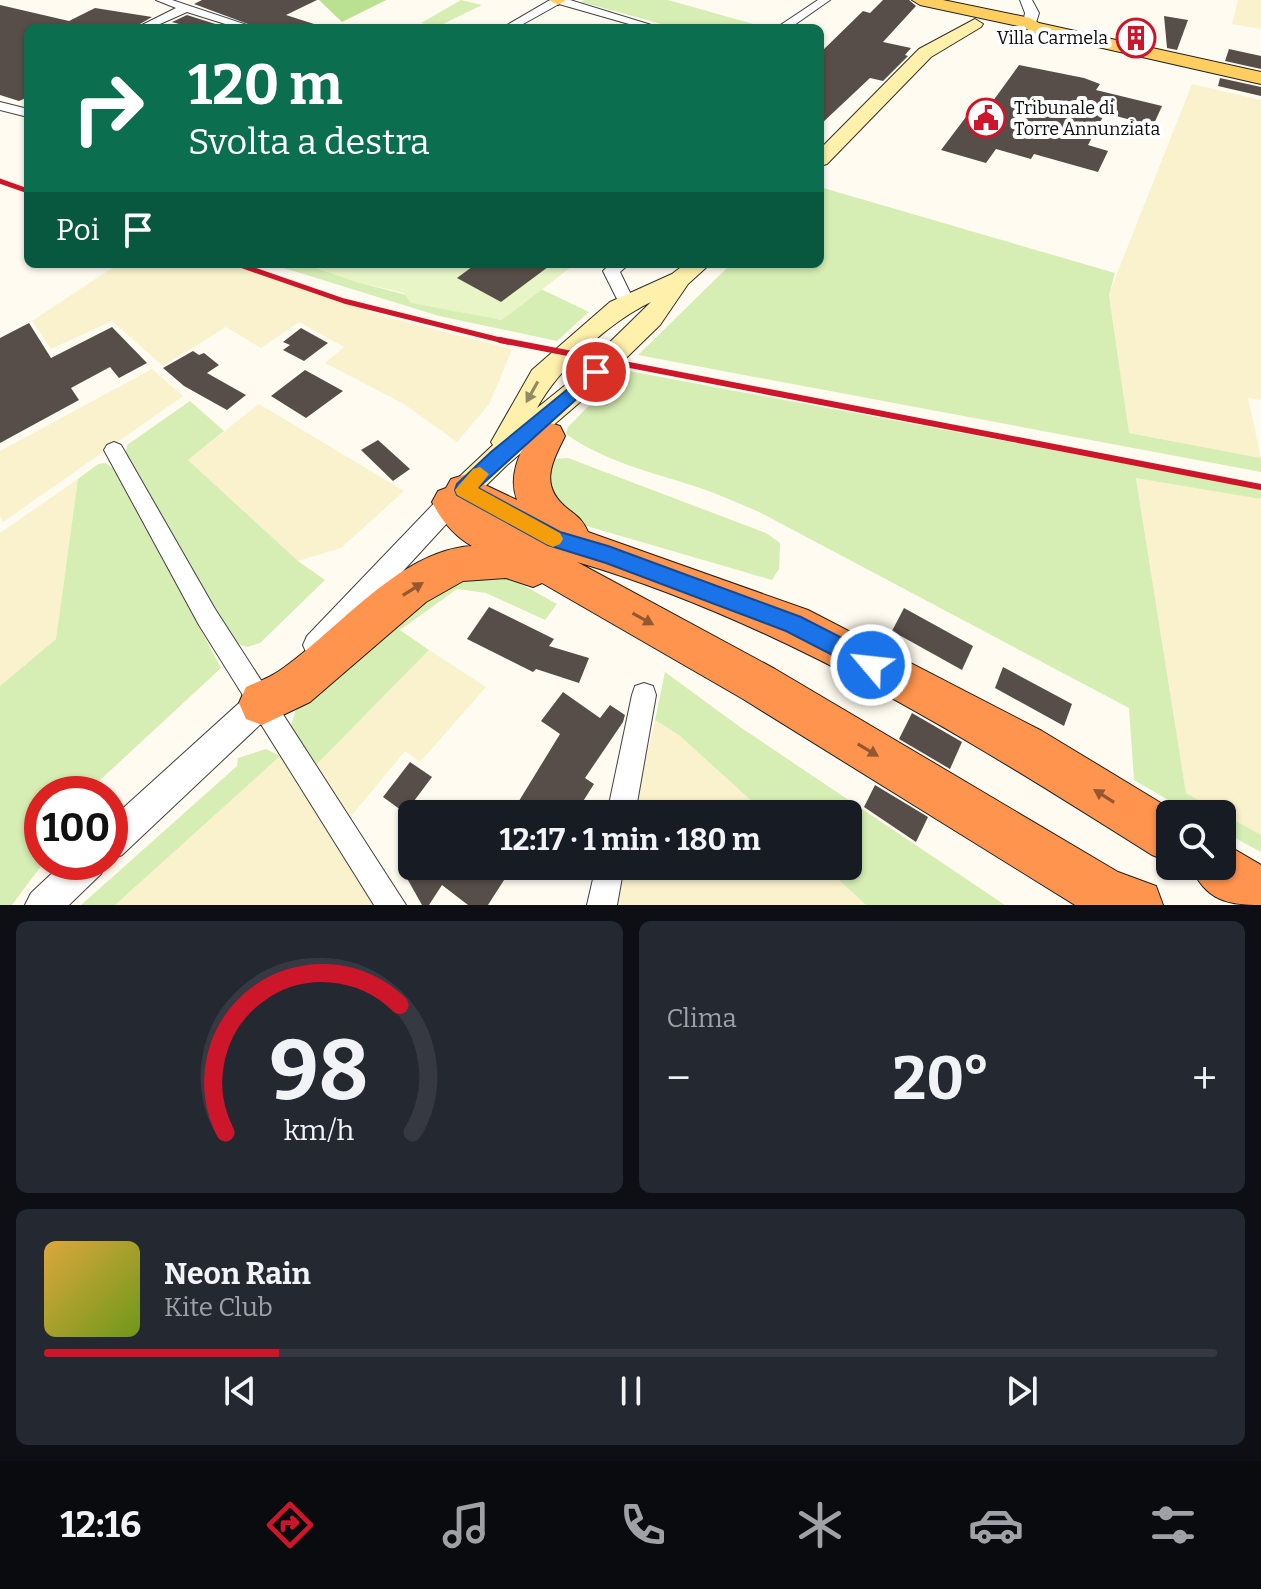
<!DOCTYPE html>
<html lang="it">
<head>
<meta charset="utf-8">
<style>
  :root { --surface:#171b24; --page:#242831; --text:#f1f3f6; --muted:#9ea1a6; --line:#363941; --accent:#ce162a }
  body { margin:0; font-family:Bitter,serif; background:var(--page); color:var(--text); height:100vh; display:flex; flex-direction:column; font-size:30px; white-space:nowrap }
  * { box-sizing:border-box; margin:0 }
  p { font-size:26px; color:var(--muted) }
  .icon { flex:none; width:44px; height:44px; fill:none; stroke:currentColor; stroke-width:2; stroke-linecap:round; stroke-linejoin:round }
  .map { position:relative; height:905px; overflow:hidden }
  .sheet { display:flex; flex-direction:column; gap:16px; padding:16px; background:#0d0f14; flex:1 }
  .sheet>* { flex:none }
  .hud { position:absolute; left:24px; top:24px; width:800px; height:244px; border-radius:12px; box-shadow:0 2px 6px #0004; background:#0b6e4f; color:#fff; overflow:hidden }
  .controls { position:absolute; left:1156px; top:800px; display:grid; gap:16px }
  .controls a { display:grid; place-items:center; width:80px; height:80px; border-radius:12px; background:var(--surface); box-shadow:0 2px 6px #0004; font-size:40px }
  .speed { position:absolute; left:24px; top:776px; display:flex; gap:16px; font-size:40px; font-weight:700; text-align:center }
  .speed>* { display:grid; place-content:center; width:104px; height:104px; border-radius:50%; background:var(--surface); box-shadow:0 2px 6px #0004; line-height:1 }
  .speed .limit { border:12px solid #d22; background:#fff; color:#111 }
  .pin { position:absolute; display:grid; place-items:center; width:68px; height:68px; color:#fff; margin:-34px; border:4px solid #fff; border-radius:50%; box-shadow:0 2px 8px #0007 }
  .me { position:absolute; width:88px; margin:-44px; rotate:298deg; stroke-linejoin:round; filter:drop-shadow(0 0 6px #0008) }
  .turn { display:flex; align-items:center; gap:28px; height:168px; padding:0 32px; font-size:36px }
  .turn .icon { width:104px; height:104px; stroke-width:2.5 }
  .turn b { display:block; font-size:56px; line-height:68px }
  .then { display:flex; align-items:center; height:76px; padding:0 32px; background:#0003; gap:16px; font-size:30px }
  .big { font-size:60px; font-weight:700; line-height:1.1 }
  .sheet .card { flex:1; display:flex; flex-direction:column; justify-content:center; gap:12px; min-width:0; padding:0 28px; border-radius:12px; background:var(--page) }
  .sheet .dial { align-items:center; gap:0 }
  .dial svg { height:208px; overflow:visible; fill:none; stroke:var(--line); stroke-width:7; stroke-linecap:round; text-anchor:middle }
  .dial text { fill:var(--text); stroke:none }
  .song { display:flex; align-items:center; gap:24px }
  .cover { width:96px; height:96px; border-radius:12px; background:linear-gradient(135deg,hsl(40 70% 55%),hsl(80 70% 35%)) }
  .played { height:8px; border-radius:4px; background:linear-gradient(90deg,var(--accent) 20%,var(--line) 20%) }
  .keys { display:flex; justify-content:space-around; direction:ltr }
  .heat { display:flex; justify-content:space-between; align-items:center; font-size:44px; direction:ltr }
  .sheet .tiles { flex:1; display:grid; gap:16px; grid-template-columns:1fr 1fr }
  .card:last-child { grid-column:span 2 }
  .trip { position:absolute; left:398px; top:800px; width:464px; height:80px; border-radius:12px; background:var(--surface); box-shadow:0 2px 6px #0004; font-weight:700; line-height:80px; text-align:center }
  .dock { display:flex; height:128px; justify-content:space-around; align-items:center; background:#090b0e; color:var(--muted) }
  .dock .icon { width:56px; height:56px }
  .dock .current { color:var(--accent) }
  .dock b { font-size:36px; color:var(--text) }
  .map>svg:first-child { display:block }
  .farmland { fill:#f9f2cc }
  .green { fill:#d6eeb4 }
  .forest { fill:#bae192 }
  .pitch { fill:#e8f5c7 }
  .building { fill:#584e49 }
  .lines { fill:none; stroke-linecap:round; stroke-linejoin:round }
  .minor-casing { stroke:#414141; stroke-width:2 }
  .tertiary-casing { stroke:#414141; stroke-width:2 }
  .secondary-casing { stroke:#303030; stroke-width:2 }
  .primary-casing { stroke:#1f1f1f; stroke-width:2 }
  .motorway-casing { stroke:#1f1f1f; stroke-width:2 }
  .minor { fill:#fff; fill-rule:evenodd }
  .tertiary { fill:#fff; fill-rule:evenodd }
  .secondary { fill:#fff0ab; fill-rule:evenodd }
  .primary { fill:#ffce60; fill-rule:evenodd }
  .motorway { fill:#ff944e; fill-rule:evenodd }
  .rail-far1 { stroke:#ce162a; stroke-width:5 }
  .rail { stroke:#ce162a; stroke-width:6 }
  .oneway { fill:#938a64 }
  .oneway2 { fill:#935831 }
  .route { fill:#1a73e8; stroke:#114b97; stroke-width:2 }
  .slow { fill:#f59e0b }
  .labels { text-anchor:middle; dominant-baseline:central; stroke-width:8; stroke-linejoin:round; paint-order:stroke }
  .far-poi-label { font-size:18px; fill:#0e0e0e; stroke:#fff; text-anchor:end }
</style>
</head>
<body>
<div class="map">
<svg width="1261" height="905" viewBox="0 0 1261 905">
  <rect width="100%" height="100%" fill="#fffbf0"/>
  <!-- farmland -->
  <g class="farmland">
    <polygon points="1238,0 1261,0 1261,29 1232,24"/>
    <polygon points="1192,84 1261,100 1261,400 1248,398 1261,458 1129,433 1109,294"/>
    <polygon points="118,264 229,264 383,316 512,349 490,403 457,442 404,404 325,363 344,347 299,322 261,348 226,327 163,366 112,321 51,349 32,321"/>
    <polygon points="152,369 183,396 3,522 0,516 0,451"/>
    <polygon points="259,404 404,491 341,548 298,561 188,460"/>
    <polygon points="1136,477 1261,499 1261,835 1186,793"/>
    <polygon points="78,479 56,639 0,686 0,533"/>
    <polygon points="429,650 486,687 420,762 405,751 347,821 314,767"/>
    <polygon points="655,720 680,736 766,814 633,814"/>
    <polygon points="280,756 376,905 115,905 188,836"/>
    <polygon points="620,866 824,866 866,905 611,905"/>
  </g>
  <!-- green -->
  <g class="green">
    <polygon points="461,0 482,5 437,27 421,23"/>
    <polygon points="584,0 668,0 768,28 676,28 581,2"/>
    <polygon points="820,187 1115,273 1109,295 1129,433 1261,458 1261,472 638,355 731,264 820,264"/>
    <polygon points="271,264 305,264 357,282 501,320 541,289 589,312 557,341 439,316"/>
    <path d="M 624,370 L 1261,489 L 1261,499 L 1136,478 L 1186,793 L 1261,835 L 1261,852 L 1222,831 L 1222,814 L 1192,814 L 1134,780 L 1129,708 L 759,512 C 738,503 716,493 694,486 C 650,472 604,461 566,434 L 568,427 Z"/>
    <polygon points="190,401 224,431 188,460 298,561 325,580 260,643 247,647 232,642 125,457 127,445"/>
    <polygon points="568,458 766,533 780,543 779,569 772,580 573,522 550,509 546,475 552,459"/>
    <polygon points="106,463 116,471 221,668 85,794 42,794 44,862 12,905 0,905 0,686 56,639 78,479 98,464"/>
    <polygon points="486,571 512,579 557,604 545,620 486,593 457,589 400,630 429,650 314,767 290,728 298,704 429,585"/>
    <polygon points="665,672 740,727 1005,905 866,905 824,866 848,866 848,814 766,814 680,736 655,720"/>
    <polygon points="266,749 280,756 115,905 81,905 237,766 238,758"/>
  </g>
  <!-- forest -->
  <polygon class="forest" points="319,0 386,0 342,22"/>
  <!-- pitch -->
  <polygon class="pitch" points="305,264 575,264 502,320 411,303 404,293 357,282"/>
  <!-- building -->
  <g class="building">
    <polygon points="202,0 317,0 286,15 314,24 313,28 259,28 194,4"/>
    <polygon points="883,0 909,0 916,6 883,42 911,48 905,55 908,56 883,81 870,78 820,125 820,53 863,11 870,13"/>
    <polygon points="0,5 69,21 95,8 152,17 133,28 28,28 28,97 19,101 0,95"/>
    <polygon points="187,15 228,28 193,28 172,22"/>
    <polygon points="1164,16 1188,20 1177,50 1167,48"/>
    <polygon points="1229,49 1261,56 1261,69 1225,61"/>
    <polygon points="1019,65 1084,78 1100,84 1096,90 1162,106 1153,126 1105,113 1088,145 1108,151 1098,172 1034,154 1031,159 996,149 986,163 941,150 972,109 985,112"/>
    <polygon points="1220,78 1261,87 1261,96 1218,86"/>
    <polygon points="476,264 552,264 501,302 457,278"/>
    <polygon points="29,323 51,358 112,327 147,363 119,378 110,367 71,388 79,400 0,443 0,338"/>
    <polygon points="301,328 328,343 304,361 283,350 290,345 283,342"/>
    <polygon points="193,351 199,355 204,353 219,365 207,373 246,395 227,410 184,386 163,368"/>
    <polygon points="305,370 343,391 306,418 271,396"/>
    <polygon points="378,440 410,469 393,481 361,450"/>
    <polygon points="489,607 554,639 549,646 589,658 579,683 536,669 533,672 467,639"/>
    <polygon points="904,608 973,646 962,670 892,631"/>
    <polygon points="1003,667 1072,704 1064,726 995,688"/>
    <polygon points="563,692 600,718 610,705 625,715 623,722 585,778 594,784 575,814 511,814 560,734 541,721"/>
    <polygon points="912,713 962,742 950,769 899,739"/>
    <polygon points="410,762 432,777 405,813 383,797"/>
    <polygon points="875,785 928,817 916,842 864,807"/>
    <polygon points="400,866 513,866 488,905 468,905 442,885 429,905 422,905"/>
  </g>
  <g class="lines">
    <!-- minor casing -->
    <g class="minor-casing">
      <g id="minor">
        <polygon points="156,0 172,0 256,28 238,28 187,12 151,28 136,28 176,8"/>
        <polygon points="550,0 570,0 661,28 643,28 559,4 516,28 502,28"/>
        <polygon points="818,0 830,0 790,28 776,28"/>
        <polygon points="0,102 28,109 28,117 0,110"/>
        <polygon points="610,264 629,264 620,272 635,303 633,307 621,307 603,271"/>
        <polygon points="114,442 121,445 215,609 406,905 374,905 199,625 104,450 107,445"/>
        <polygon points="644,683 653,686 656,695 635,814 607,814 632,695 635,686"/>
        <polygon points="596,866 624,866 617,905 587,905"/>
      </g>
    </g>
    <!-- tertiary casing -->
    <g class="tertiary-casing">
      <g id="tertiary">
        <polygon points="1020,0 1032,0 1039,13 1035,26 1023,23 1025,13"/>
        <polygon points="451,492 460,495 464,502 460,509 327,654 317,658 307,654 303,645 307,636 442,495"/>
        <polygon points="270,680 281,685 285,695 281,705 122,855 110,860 110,820 259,685"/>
        <polygon points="64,862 106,862 101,874 69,905 25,905 31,893"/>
      </g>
    </g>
    <!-- secondary casing -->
    <g class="secondary-casing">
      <g id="secondary">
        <polygon points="975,19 983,24 981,27 931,57 827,164 820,166 820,149 919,49"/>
        <path d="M 685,264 L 710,264 L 688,284 L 660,325 L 586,397 L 507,465 L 461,510 L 451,514 L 441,510 L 436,502 L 441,494 L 493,445 L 491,442 L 532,370 L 610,302 L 672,274 ZM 651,302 L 568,383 L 537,408 C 559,368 609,322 651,302 Z"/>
      </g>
    </g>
    <!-- primary casing -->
    <g class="primary-casing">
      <g id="primary">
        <polygon points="549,0 566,0 558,5"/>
        <polygon points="912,0 943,0 1030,18 1039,23 1261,72 1261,84 1032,32 1023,27 920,5"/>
      </g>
    </g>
    <!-- motorway casing -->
    <g class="motorway-casing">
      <g id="motorway">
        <path d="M 547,422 L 560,426 L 565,436 C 551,464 539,486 568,509 C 578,517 583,520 588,532 L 808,610 L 1042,731 L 1179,814 L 1170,814 L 1170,862 L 1152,855 C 971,741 784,623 577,562 L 775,669 L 1118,872 L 1156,886 L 1163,905 L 1075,905 L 743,699 L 542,583 L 533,587 L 506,578 L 463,581 L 426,602 L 310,702 L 262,725 L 246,719 L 239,703 L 246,687 C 257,682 269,678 279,671 C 337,632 399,550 472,546 C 454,536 442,521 432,502 L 438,491 L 446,488 L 451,479 L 464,475 L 517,500 C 507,473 522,450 534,426 Z"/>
        <path d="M 1222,842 L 1261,865 L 1261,905 C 1227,905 1205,900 1191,866 L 1222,866 Z"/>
      </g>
    </g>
    <!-- minor -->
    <use href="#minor" class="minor"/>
    <!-- tertiary -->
    <use href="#tertiary" class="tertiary"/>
    <!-- secondary -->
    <use href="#secondary" class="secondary"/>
    <!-- primary -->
    <use href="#primary" class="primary"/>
    <!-- motorway -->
    <use href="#motorway" class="motorway"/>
    <!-- rail-far1 -->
    <g class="rail-far1">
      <polyline points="0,181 28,191"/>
      <polyline points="237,264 344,301 508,342"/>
    </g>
    <!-- rail -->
    <polyline class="rail" points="500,340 1261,487"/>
  </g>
  <!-- one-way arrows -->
  <defs><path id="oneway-solid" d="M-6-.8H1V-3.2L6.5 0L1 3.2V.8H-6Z" transform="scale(2)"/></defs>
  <use class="oneway" href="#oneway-solid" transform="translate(532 392) rotate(119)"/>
  <g class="oneway2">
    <use href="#oneway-solid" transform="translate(413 589) rotate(-32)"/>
    <use href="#oneway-solid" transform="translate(643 619) rotate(29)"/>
    <use href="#oneway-solid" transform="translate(868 750) rotate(31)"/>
    <use href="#oneway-solid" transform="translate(1104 796) rotate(-148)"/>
  </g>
  <!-- route -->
  <polygon class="route" points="596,366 604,372 602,376 478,488 560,532 608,546 801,617 879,657 882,665 879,672 871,675 786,631 606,563 548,545 457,495 455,490 457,484 491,452"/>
  <!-- slow -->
  <polygon class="slow" points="480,467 489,474 478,488 560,533 563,539 560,544 553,547 546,544 457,495 455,490 473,469"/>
  <!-- icons -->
  <defs>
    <g id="building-ring" transform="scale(2)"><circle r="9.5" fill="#fff" stroke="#ce162a" stroke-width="1.5"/><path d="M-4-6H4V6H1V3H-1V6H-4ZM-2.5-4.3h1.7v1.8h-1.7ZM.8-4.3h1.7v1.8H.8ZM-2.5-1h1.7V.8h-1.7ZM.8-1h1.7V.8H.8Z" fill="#ce162a"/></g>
    <g id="civic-ring" transform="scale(2)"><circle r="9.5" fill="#fff" stroke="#ce162a" stroke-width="1.5"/><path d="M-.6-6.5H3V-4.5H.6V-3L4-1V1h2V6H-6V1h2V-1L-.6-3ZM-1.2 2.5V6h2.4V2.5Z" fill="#ce162a"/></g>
  </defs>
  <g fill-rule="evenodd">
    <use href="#building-ring" x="1136" y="38"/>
    <use href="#civic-ring" x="986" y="118"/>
  </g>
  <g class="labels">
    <!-- far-poi labels -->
    <g class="far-poi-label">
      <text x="1108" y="38">Villa Carmela</text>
      <text x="1014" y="108" text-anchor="start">Tribunale di<tspan x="1014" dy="21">Torre Annunziata</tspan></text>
    </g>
  </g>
</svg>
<div class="controls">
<a><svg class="icon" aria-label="search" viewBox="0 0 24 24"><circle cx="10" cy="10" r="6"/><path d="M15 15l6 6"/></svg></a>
</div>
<div class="speed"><div class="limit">100</div></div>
<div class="pin" style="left:596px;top:372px;background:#d93025"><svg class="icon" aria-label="arrive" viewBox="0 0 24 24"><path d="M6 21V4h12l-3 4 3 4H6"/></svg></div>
<svg class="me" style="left:871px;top:665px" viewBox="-20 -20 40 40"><circle r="17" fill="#1a73e8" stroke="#fff" stroke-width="3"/><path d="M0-11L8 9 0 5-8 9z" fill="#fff"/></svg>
<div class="trip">12:17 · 1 min · 180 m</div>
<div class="hud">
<div class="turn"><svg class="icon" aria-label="right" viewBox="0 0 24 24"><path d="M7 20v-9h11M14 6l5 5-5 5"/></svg><div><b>120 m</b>Svolta a destra</div></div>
<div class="then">Poi<svg class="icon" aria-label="arrive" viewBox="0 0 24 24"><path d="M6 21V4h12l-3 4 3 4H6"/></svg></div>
</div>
</div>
<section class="sheet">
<div class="tiles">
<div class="card dial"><svg viewBox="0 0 100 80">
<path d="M14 69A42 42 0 1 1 86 69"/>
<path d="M14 69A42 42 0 0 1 81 20" stroke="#ce162a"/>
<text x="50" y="56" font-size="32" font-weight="700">98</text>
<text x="50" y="72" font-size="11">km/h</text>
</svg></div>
<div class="card"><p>Clima</p>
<div class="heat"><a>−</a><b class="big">20°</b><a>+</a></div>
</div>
<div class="card">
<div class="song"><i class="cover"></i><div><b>Neon Rain</b><p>Kite Club</p></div></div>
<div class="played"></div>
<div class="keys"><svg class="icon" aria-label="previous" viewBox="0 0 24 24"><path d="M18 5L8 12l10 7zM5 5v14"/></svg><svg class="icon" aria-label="pause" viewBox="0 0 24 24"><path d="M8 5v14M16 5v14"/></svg><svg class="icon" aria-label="next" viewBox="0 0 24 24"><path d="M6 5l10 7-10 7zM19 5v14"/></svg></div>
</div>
</div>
</section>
<nav class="dock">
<b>12:16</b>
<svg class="icon current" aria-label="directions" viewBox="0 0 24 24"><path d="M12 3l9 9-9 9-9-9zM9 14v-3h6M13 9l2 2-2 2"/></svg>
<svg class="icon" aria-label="music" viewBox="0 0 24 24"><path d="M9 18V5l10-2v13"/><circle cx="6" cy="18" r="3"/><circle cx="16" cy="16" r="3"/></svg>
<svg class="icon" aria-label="phone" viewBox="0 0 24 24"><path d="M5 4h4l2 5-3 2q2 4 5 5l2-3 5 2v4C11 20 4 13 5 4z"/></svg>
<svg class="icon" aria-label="climate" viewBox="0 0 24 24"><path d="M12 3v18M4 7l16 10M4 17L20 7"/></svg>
<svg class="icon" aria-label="car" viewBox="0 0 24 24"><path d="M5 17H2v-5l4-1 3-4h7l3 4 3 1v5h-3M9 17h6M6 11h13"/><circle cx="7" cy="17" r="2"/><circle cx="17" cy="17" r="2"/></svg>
<svg class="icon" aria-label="filters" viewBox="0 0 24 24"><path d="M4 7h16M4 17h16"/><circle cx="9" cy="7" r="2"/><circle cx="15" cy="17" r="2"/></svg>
</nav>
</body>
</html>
